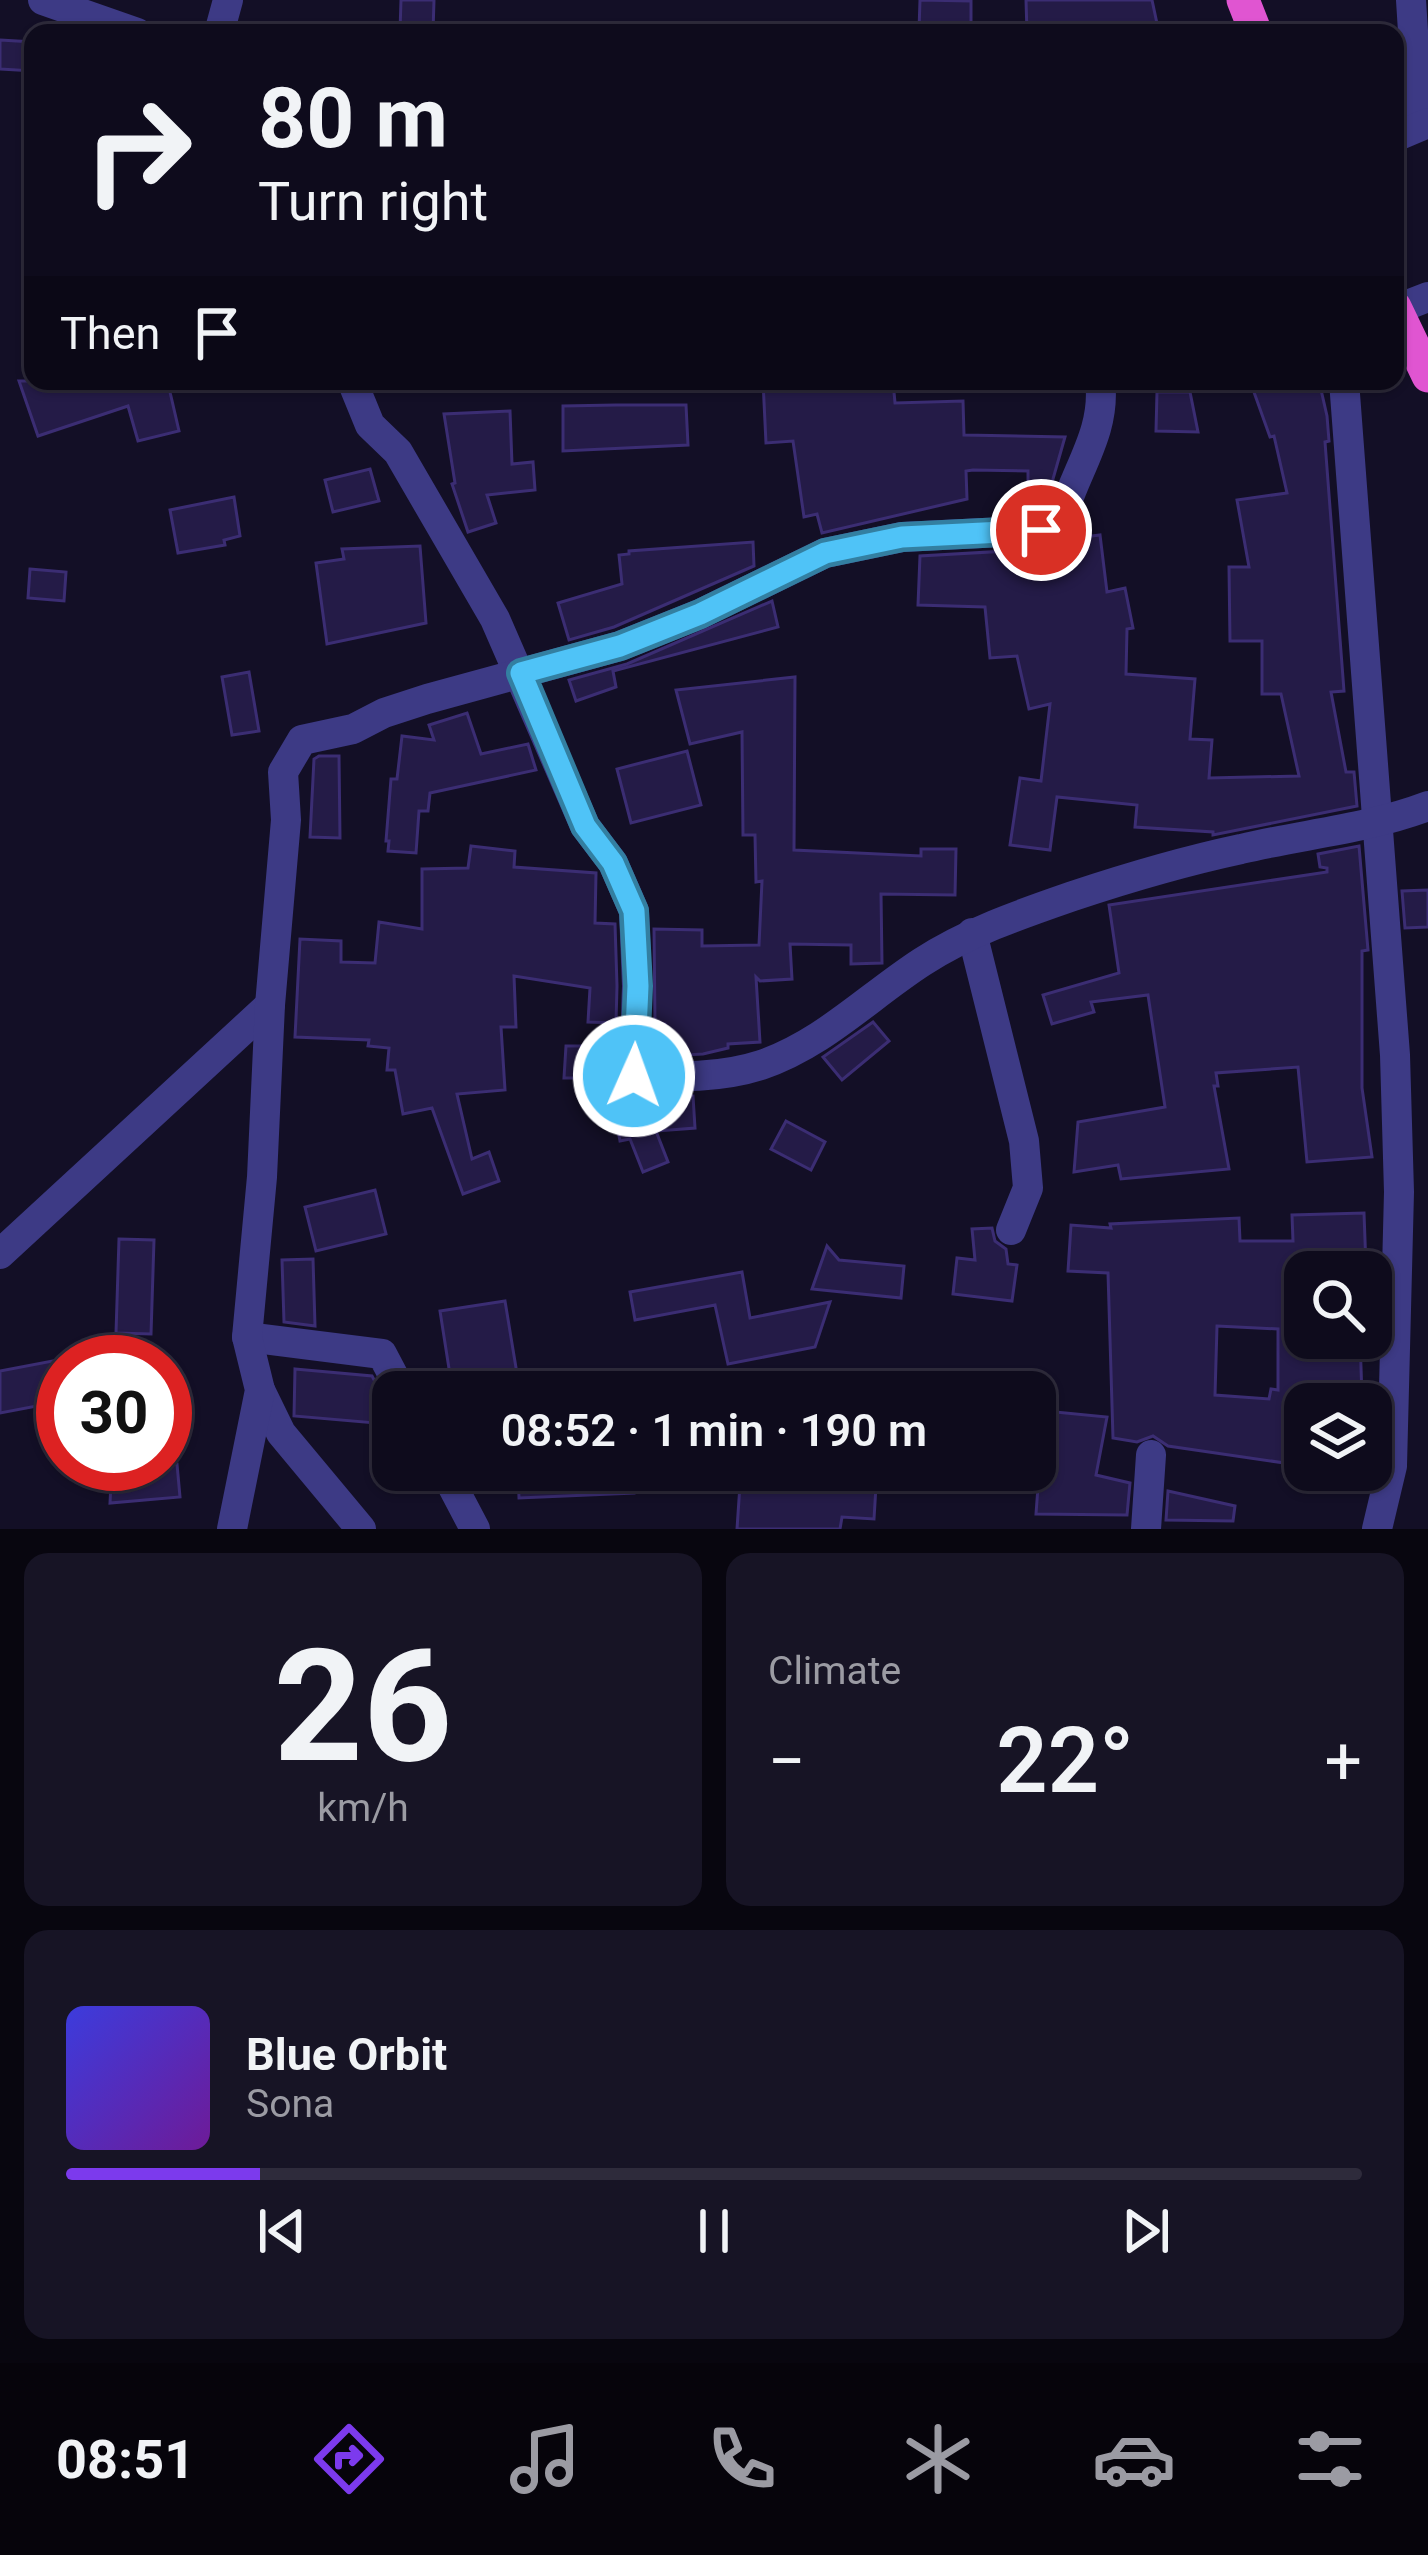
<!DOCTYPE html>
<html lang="en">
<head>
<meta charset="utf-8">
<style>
  :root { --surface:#0e0b1c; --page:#171425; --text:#f1f3f6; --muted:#9b9ba3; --line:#2e2b3b; --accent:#7c3aed }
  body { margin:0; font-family:Roboto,sans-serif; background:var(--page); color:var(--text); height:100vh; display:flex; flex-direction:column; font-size:45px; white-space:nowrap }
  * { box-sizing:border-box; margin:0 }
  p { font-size:39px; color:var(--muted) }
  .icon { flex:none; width:66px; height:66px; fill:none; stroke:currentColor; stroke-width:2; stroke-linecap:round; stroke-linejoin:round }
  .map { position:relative; height:1529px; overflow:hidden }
  .drawer { display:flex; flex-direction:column; gap:24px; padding:24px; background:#08060f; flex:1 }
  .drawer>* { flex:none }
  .guide { position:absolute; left:24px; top:24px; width:1380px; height:366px; border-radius:24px; box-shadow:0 3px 9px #0004,0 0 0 3px var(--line); background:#0e0b1c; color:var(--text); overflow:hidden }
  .buttons { position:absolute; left:1284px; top:1251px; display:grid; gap:24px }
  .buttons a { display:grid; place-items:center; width:108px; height:108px; border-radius:24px; background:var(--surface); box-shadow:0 3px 9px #0004,0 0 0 3px var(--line); font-size:60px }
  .speed { position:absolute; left:36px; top:1335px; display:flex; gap:24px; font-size:60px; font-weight:700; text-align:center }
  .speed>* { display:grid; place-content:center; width:156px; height:156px; border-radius:50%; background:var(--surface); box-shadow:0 3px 9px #0004,0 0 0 3px var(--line); line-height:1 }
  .speed .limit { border:18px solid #d22; background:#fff; color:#111 }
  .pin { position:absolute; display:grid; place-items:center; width:102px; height:102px; color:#fff; margin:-51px; border:6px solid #fff; border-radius:50%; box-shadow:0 3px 12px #0007 }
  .me { position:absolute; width:132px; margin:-66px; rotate:2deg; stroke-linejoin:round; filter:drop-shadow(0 0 9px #0008) }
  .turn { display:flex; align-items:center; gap:42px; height:252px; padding:0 36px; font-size:54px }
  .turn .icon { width:156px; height:156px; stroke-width:2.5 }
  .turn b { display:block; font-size:84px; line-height:102px }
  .then { display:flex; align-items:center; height:114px; padding:0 36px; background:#0003; gap:24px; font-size:45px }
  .big { font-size:90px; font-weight:600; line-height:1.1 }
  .drawer .tile { flex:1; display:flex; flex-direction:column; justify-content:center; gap:18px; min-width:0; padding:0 42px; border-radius:24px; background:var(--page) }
  .drawer .dial { align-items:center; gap:0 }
  .dial b { font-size:156px; line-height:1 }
  .song { display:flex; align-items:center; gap:36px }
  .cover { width:144px; height:144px; border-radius:18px; background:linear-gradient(135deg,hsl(240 70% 55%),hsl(280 70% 35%)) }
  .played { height:12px; border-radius:6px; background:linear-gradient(90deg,var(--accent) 15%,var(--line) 15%) }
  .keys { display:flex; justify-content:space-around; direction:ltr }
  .heat { display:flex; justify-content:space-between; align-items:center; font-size:66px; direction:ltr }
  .drawer .tiles { flex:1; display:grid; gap:24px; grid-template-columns:1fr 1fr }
  .tile:last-child { grid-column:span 2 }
  .trip { position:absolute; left:372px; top:1371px; width:684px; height:120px; border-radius:24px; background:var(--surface); box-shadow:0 3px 9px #0004,0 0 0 3px var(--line); font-weight:600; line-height:120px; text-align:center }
  .dock { display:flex; height:192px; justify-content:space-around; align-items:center; background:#06040b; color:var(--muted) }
  .dock .icon { width:84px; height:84px }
  .dock .current { color:var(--accent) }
  .dock b { font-size:54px; color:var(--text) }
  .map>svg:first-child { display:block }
  .building { fill:#241b47; stroke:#3b2d73; stroke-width:3; fill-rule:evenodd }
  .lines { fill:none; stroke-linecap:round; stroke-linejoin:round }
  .minor { stroke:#3d3a85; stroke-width:30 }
  .trunk { stroke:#e055d1; stroke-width:33 }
  .route-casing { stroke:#337fa1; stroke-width:30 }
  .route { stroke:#4fc3f7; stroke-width:21 }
</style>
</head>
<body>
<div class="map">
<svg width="1428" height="1529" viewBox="0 0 1428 1529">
  <rect width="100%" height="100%" fill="#130f26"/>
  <!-- building -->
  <g class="building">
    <polygon points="401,0 434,0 433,32 400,31"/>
    <polygon points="920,0 971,1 971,31 919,30"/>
    <polygon points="1026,0 1152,0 1159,33 1027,33"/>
    <polygon points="0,40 33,42 33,71 0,69"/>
    <polygon points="19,381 186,381 187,386 170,392 179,431 138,441 128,406 38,436"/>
    <polygon points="763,381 893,381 895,403 963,401 964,435 1065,437 1045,507 1028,511 1028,471 973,470 966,471 967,499 822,533 817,514 804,517 793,441 766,443"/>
    <polygon points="1250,381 1319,381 1327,416 1329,441 1325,442 1344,691 1331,692 1346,772 1354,772 1357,806 1213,835 1213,832 1135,827 1137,805 1057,797 1050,850 1010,845 1020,778 1041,781 1050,704 1029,709 1017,656 990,658 985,607 918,605 920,556 1042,549 1068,539 1100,535 1107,592 1125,588 1133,628 1127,629 1126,674 1195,679 1190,739 1212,740 1209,778 1299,776 1281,694 1262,694 1262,641 1230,641 1229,567 1249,567 1237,500 1287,493 1274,436 1270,437"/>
    <polygon points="1157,392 1190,392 1198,432 1156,431"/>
    <polygon points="616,405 686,405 688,445 563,451 563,406"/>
    <polygon points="510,411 512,464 533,462 535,490 487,495 496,523 468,532 452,484 455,483 444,414"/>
    <polygon points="370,469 379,501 333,512 325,480"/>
    <polygon points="234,497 240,536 224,540 225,545 178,553 170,510"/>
    <polygon points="753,542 754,566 614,627 569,640 558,603 622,584 619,555 629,554 629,551"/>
    <polygon points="420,546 426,623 327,644 316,563 344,559 342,549"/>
    <polygon points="30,569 66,572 64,601 28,598"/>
    <polygon points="772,601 778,627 613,671 616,687 576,701 569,680 627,664"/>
    <polygon points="249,672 259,731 232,735 222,677"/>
    <polygon points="795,677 794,850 921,856 921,849 956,849 955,895 881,894 882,963 851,964 851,945 790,944 792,979 760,981 756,977 760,1042 728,1044 728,1048 703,1054 667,1056 665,1024 655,1024 654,929 702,930 702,946 759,945 762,881 756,882 755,835 743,835 742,732 690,744 676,690"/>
    <polygon points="467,713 481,754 528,744 536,770 430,793 428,811 419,811 416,853 388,851 389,841 386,841 391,779 397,779 402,736 434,740 429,725"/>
    <polygon points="687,751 701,805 631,823 617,769"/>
    <polygon points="319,756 339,756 340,838 310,837 314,759"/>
    <polygon points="471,846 515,851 514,867 596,873 595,923 615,924 617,986 616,1023 588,1022 590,988 514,976 516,1027 501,1027 505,1090 457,1094 472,1159 489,1152 499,1181 463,1194 432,1108 403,1114 395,1070 387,1070 389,1048 368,1046 369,1040 295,1037 300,939 341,941 341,962 375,963 379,922 422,929 422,869 468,868"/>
    <polygon points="1359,846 1368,950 1362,951 1362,1088 1372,1157 1307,1162 1298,1067 1216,1073 1218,1086 1214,1086 1229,1169 1121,1179 1118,1165 1074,1172 1078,1122 1165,1107 1148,995 1091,1002 1094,1012 1052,1024 1043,995 1119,973 1109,905 1327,872 1327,868 1320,867 1318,854"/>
    <polygon points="1428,890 1428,927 1405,928 1402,891"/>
    <polygon points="873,1022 889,1041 842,1080 823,1057"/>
    <polygon points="566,1046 593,1046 593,1061 586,1078 564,1078"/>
    <polygon points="653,1096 693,1096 695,1128 656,1131 668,1162 643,1172 630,1139 620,1141 613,1104"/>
    <polygon points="786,1121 825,1142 811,1170 771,1149"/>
    <polygon points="375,1190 386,1234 316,1251 305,1207"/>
    <path d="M 1364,1213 L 1366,1267 L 1305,1269 L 1305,1338 L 1360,1338 L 1362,1397 L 1316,1397 L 1315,1404 L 1305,1404 L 1305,1466 L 1168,1446 L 1153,1436 L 1137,1442 L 1113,1438 L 1108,1273 L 1068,1271 L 1071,1225 L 1111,1228 L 1110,1224 L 1239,1218 L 1240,1241 L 1293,1241 L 1292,1215 ZM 1217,1326 L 1278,1329 L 1278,1390 L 1271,1389 L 1269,1399 L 1215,1395 Z"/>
    <polygon points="992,1228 995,1241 1006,1249 1008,1264 1017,1265 1012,1301 953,1294 957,1258 975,1260 972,1229"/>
    <polygon points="119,1239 154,1240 151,1334 116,1333"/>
    <polygon points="827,1246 839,1260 904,1266 901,1298 812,1289"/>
    <polygon points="313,1259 315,1326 284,1322 282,1260"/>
    <polygon points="742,1272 750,1318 830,1302 815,1347 728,1364 715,1305 635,1320 630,1292"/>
    <polygon points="505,1301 520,1392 474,1392 472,1371 450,1375 440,1311"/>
    <polygon points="63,1359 63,1401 0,1413 0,1371"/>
    <polygon points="295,1369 372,1376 379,1389 375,1423 294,1416"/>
    <polygon points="1035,1410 1107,1417 1096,1475 1130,1483 1127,1515 1036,1514 1040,1460 1035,1459"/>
    <polygon points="112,1464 177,1464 180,1497 110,1503"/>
    <polygon points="518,1470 634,1470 634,1493 519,1498"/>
    <polygon points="741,1470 804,1470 803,1477 876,1486 874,1519 842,1517 840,1529 737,1529"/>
    <polygon points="1168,1491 1235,1506 1233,1521 1166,1520"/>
  </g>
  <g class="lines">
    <!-- minor -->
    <g class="minor">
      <polyline points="43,0 137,33"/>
      <polyline points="1411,0 1419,125"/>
      <polyline points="219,33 228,0"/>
      <polyline points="1395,137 1428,123"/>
      <polyline points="1397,309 1428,297"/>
      <polyline points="352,381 370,425 398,452 495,619 585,826 613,863 634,911 637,986 634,1076"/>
      <polyline points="1344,381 1395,1055 1399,1192 1392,1466 1377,1529"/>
      <polyline points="972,933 1024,1141 1028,1188 1011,1230"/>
      <path d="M 605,1076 C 655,1076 713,1081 761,1065 C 823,1044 868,997 922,962 C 968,932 1021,914 1073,896 C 1127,878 1185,861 1241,849 C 1304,834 1367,829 1428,806"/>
      <polyline points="0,1254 270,1005"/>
      <polyline points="247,1337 382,1354 402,1392"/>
      <polyline points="260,1390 281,1433 361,1529"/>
      <polyline points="444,1470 475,1529"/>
      <path d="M 232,1529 L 260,1390 L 247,1337 L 262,1177 L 270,1005 L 286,820 L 283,772 L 302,740 L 353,729 L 384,713 L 427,699 L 620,646 L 700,614 L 825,553 L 902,537 L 1041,530 L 1061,521 C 1073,473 1107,433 1100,381"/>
      <polyline points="1146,1529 1151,1455"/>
    </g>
    <!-- trunk -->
    <g class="trunk">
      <polyline points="1243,0 1256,33"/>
      <polyline points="1395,307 1428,376"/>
    </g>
  </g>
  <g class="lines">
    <!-- route casing -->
    <g class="route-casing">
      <polyline id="route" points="634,1076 638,986 634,911 613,863 585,826 521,673 620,646 700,614 825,553 902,537 1041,530"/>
    </g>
    <!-- route -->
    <use href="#route" class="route"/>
  </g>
</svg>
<div class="buttons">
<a><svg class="icon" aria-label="search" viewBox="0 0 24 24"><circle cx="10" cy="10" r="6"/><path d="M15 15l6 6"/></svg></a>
<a><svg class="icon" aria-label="layers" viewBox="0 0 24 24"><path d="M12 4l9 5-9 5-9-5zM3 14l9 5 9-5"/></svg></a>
</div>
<div class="speed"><div class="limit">30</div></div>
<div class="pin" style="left:1041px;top:530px;background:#d93025"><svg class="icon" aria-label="arrive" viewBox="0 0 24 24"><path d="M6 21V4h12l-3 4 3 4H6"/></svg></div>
<svg class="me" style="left:634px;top:1076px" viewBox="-20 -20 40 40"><circle r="17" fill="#4fc3f7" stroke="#fff" stroke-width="3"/><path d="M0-11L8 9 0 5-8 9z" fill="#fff"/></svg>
<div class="trip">08:52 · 1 min · 190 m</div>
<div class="guide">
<div class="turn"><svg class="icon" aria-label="right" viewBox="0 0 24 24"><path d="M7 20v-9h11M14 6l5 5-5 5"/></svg><div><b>80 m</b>Turn right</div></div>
<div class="then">Then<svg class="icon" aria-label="arrive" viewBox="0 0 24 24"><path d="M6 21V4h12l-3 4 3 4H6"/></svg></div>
</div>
</div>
<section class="drawer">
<div class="tiles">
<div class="tile dial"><b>26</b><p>km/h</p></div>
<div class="tile"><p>Climate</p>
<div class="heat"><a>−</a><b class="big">22°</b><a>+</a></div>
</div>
<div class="tile">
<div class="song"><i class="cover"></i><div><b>Blue Orbit</b><p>Sona</p></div></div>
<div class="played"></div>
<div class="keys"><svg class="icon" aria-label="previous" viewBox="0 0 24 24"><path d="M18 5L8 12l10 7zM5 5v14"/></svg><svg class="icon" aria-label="pause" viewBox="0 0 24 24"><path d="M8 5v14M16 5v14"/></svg><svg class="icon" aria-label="next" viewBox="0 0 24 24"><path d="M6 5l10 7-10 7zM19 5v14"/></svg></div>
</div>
</div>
</section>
<nav class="dock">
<b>08:51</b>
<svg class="icon current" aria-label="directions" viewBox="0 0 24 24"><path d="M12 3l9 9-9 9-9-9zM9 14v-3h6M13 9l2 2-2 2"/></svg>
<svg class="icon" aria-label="music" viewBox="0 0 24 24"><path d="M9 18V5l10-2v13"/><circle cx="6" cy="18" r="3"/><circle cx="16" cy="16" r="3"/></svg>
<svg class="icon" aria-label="phone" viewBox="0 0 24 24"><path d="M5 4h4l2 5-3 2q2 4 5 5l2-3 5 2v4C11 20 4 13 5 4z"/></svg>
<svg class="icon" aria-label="climate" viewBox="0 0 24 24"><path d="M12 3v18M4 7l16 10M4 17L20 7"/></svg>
<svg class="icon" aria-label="car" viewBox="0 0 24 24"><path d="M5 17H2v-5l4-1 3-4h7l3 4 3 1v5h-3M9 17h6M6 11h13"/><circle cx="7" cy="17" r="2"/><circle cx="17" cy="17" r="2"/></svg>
<svg class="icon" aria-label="filters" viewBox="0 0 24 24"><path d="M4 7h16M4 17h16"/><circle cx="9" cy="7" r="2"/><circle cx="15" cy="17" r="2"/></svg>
</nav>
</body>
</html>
